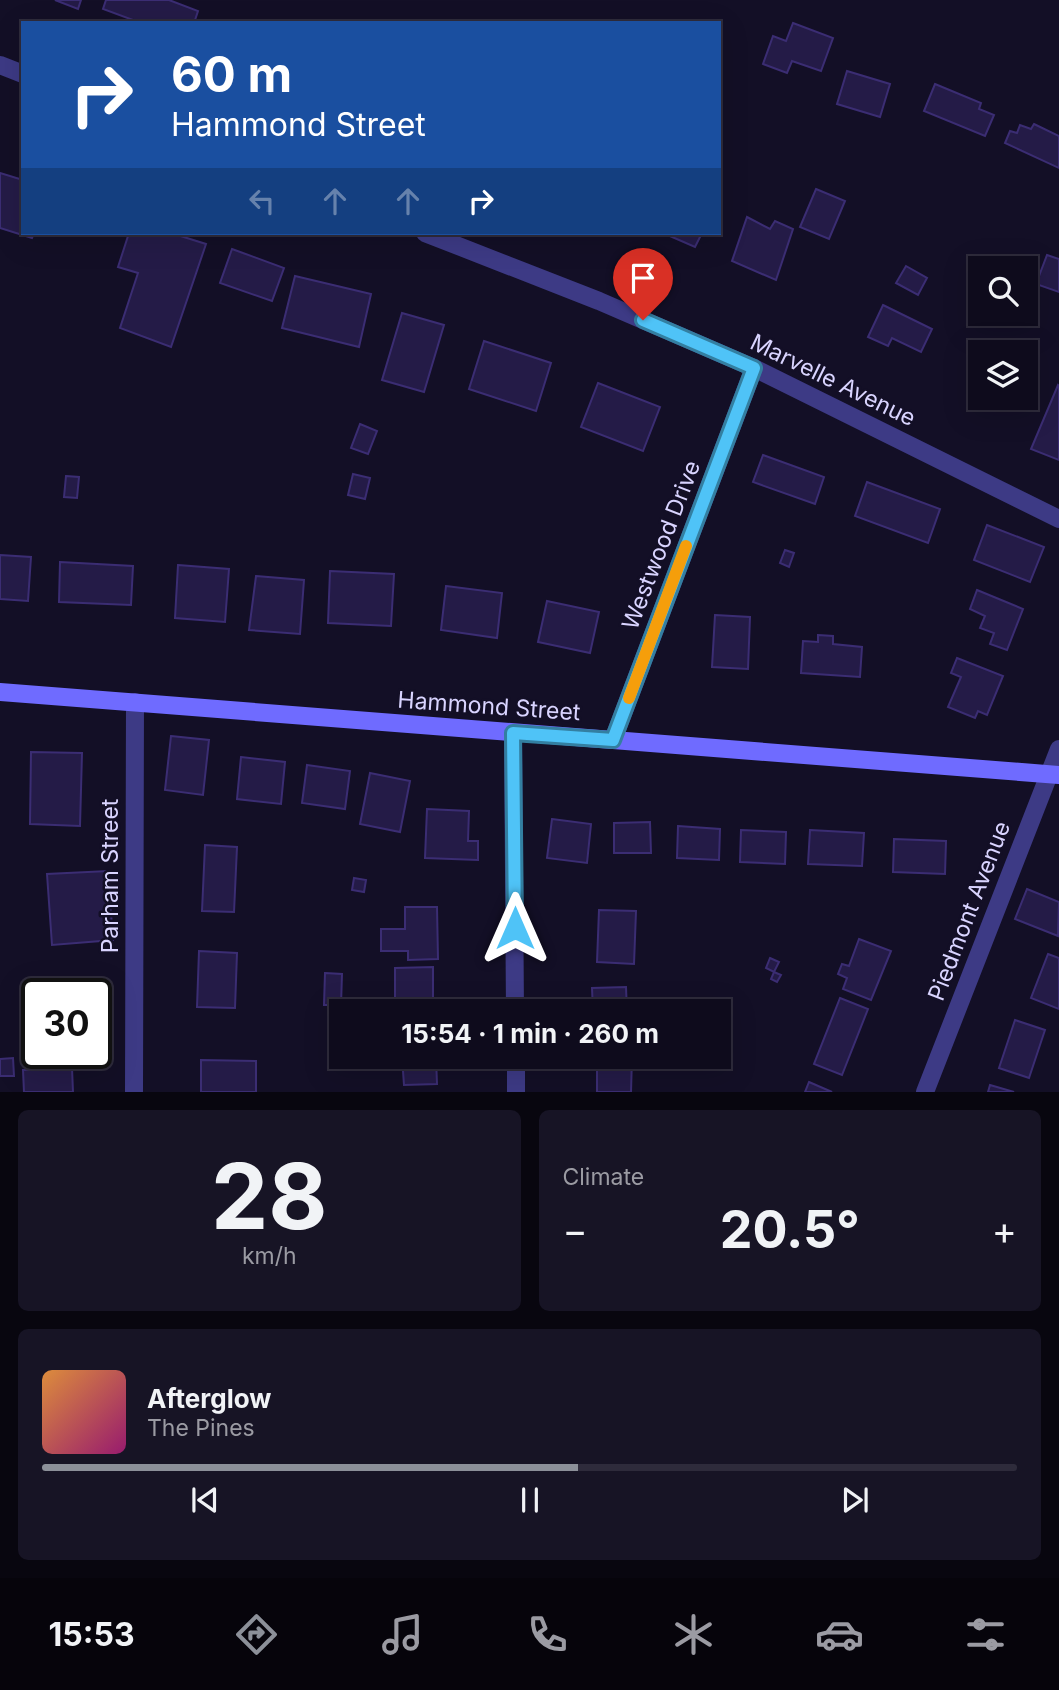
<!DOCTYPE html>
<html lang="en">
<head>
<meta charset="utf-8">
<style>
  :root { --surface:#0e0b1c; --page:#171425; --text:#f1f3f6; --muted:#9b9ba3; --line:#2e2b3b; --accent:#8c9099 }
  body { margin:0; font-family:Inter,sans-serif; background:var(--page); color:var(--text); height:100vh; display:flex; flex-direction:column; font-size:26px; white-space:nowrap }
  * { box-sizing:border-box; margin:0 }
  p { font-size:23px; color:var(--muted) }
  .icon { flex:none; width:38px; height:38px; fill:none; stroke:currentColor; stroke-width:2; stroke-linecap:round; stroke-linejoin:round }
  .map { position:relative; height:1092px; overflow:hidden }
  .side { display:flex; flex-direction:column; gap:18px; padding:18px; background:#08060f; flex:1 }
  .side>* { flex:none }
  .top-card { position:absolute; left:21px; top:21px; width:700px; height:214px; border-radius:0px; box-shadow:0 7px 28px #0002,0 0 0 2px var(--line); background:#1a4fa0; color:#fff; overflow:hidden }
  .buttons { position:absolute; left:968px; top:256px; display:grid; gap:14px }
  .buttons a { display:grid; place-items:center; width:70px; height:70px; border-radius:0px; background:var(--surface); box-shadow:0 7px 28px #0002,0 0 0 2px var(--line); font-size:35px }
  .speed { position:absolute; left:21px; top:978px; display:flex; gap:14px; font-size:35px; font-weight:700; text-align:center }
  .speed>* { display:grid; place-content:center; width:91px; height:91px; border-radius:50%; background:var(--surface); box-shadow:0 7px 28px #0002,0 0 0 2px var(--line); line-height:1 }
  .speed .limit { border:4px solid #111; border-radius:10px; background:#fff; color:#111 }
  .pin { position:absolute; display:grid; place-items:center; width:60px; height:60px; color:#fff; margin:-72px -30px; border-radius:50% 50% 50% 0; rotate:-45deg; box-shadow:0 0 7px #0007 }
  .pin .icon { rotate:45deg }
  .me { position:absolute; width:77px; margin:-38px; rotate:0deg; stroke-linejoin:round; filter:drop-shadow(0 0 5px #0008) }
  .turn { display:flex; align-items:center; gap:24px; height:147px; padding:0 35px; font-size:32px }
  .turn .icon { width:91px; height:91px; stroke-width:2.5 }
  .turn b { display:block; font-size:49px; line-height:60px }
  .lanes { display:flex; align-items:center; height:66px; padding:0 35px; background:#0003; justify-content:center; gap:35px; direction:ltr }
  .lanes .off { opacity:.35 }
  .big { font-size:52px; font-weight:700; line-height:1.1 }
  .side .card { flex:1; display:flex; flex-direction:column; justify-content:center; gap:10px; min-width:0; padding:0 24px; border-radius:10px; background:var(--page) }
  .side .dial { align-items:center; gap:0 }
  .dial b { font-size:91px; line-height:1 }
  .song { display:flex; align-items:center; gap:21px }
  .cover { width:84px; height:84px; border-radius:10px; background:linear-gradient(135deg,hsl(30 70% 55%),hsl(320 70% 35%)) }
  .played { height:7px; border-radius:4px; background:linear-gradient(90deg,var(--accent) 55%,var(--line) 55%) }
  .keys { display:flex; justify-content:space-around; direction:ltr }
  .heat { display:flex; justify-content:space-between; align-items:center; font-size:38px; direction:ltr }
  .side .tiles { flex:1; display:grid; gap:18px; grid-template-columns:1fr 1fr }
  .card:last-child { grid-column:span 2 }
  .trip { position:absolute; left:329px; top:999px; width:402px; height:70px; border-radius:0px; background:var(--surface); box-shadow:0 7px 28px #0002,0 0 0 2px var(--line); font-weight:700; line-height:70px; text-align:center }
  .tab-bar { display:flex; height:112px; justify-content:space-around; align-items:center; background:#06040b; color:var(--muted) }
  .tab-bar .icon { width:49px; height:49px }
  .tab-bar .active { color:var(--accent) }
  .tab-bar b { font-size:32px; color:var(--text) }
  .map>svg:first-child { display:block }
  .building { fill:#241b47; stroke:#3b2d73; stroke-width:2 }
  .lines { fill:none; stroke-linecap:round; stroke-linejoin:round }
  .street { stroke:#3d3a85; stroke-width:18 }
  .secondary { stroke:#6f6bff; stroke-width:18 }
  .route-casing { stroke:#337fa1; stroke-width:18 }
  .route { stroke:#4fc3f7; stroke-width:12 }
  .slow { stroke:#f59e0b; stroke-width:12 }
  .labels { text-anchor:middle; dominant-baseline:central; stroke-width:5; stroke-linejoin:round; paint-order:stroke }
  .street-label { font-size:23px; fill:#d9d4ff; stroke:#130f26 }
</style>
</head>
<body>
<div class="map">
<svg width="1059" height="1092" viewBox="0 0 1059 1092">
  <rect width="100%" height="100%" fill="#130f26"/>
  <!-- building -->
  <g class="building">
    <polygon points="55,0 81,0 78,9"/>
    <polygon points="106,0 169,0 198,11 194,23 141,23 103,9"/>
    <polygon points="793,23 833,38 821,71 792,61 787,73 763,64 773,36 786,41"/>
    <polygon points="847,71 890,84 880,117 837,104"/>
    <polygon points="935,84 981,103 979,109 994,115 985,136 924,111"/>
    <polygon points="1034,124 1059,136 1059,168 1005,143 1010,131 1017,133 1020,125 1031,129"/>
    <polygon points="0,173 23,180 23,233 34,233 32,238 0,228"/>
    <polygon points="816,189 845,201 829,239 800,227"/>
    <polygon points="747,217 770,229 775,221 793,229 776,280 732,261"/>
    <polygon points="129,233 171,233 206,244 171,347 120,328 138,273 118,267"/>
    <polygon points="663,233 702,233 695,247"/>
    <polygon points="232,249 284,268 272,301 220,283"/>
    <polygon points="1047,255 1059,259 1059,292 1036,284"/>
    <polygon points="906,266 927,278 918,295 896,283"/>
    <polygon points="295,276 371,294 359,347 282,328"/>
    <polygon points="883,305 932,329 921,352 892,338 888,346 868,337"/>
    <polygon points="402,313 444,325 424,392 382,380"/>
    <polygon points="484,341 551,363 536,411 469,389"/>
    <polygon points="598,383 660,407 643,451 581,427"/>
    <polygon points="1058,385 1059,386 1059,460 1031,449"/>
    <polygon points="360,424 377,431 368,454 351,448"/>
    <polygon points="763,455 824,477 815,504 753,482"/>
    <polygon points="353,474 370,478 365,499 348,495"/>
    <polygon points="66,476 79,477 77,498 64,497"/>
    <polygon points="867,482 940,509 928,543 855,516"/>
    <polygon points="987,525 1044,547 1030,582 974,560"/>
    <polygon points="785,550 794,553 789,567 780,563"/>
    <polygon points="0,555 31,557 28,601 0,599"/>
    <polygon points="60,562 133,566 131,605 59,602"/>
    <polygon points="178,565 229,569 225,622 175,618"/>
    <polygon points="330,571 394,574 391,626 328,623"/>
    <polygon points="256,576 304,580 300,634 249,630"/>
    <polygon points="446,586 502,593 497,638 441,630"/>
    <polygon points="977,590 1023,609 1007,650 990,644 994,633 980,628 985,616 970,609"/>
    <polygon points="547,601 599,612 590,653 538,642"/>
    <polygon points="715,615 750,617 748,669 712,667"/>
    <polygon points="818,635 833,636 833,644 862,647 860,677 801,673 803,641 818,642"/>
    <polygon points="957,658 1003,676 987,715 978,711 975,718 948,707 961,677 951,673"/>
    <polygon points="171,736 209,740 203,795 165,790"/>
    <polygon points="31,752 82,753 80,826 30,824"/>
    <polygon points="241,757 285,762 281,804 237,799"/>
    <polygon points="307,765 350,771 345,809 302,803"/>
    <polygon points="370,773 410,781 400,832 360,824"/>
    <polygon points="427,809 469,811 468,841 478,841 478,860 425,858"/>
    <polygon points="552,819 591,824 587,863 547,858"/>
    <polygon points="650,822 651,853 614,853 614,823"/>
    <polygon points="678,826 720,829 719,860 677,858"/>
    <polygon points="741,830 786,832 785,864 740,862"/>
    <polygon points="810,830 864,833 862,866 808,864"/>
    <polygon points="894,839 946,841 945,874 893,872"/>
    <polygon points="205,845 237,847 234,912 202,911"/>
    <polygon points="108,871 113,940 52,945 47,874"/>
    <polygon points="354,878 366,880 364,892 352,890"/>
    <polygon points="1027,889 1059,902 1058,936 1015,919"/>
    <polygon points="405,907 437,907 438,959 408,960 408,951 381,951 381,929 405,929"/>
    <polygon points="599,910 636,911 634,964 597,962"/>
    <polygon points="859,939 891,951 871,1000 843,989 847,978 838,974 842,964 849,966"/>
    <polygon points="199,951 237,953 235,1008 197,1007"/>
    <polygon points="1048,954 1059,958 1059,1009 1031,998"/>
    <polygon points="770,958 779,962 774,972 766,968"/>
    <polygon points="433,967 433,1012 395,1012 395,968"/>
    <polygon points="774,972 781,975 777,982 771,979"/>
    <polygon points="325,973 342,974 341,1005 324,1005"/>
    <polygon points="626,987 627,1012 593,1012 592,988"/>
    <polygon points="840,998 868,1009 842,1075 814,1064"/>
    <polygon points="1015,1020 1045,1030 1029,1078 999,1068"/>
    <polygon points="402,1057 436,1057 437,1084 404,1085"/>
    <polygon points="597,1057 632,1057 631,1092 597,1092"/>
    <polygon points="13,1058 14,1076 0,1076 0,1059"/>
    <polygon points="201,1060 256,1061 256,1092 201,1092"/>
    <polygon points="72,1068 73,1092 24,1092 23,1070"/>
    <polygon points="809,1082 832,1092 805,1092"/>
    <polygon points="990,1085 1014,1092 988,1092"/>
  </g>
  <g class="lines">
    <!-- street -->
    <g class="street">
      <polyline points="0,65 23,74"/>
      <polyline points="425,233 599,301 754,368 1059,519"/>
      <polyline points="513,733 515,1012"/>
      <polyline points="613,740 754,368"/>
      <polyline points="516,1057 516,1092"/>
      <polyline points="134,1092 135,702"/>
      <polyline points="925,1092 1059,749"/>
    </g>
    <!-- secondary -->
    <polyline class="secondary" points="0,692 1059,775"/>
  </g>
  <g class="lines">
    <!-- route casing -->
    <g class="route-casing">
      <polyline id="route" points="515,928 513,733 613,740 754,368 643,320"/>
    </g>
    <!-- route -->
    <use href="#route" class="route"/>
    <!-- slow -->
    <polyline class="slow" points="629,698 686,546"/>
  </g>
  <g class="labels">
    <!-- street labels -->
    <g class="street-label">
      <text transform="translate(833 380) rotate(26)">Marvelle Avenue</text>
      <text transform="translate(661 545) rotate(-69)">Westwood Drive</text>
      <text transform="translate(489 706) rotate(4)">Hammond Street</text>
      <text transform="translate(110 876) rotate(-90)">Parham Street</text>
      <text transform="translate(969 911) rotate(-69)">Piedmont Avenue</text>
    </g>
  </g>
</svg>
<div class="buttons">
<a><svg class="icon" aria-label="search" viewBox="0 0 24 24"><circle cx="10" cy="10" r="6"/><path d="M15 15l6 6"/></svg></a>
<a><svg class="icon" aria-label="layers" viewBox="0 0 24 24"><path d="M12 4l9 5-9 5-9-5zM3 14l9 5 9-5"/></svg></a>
</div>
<div class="speed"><div class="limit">30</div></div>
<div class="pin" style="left:643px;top:320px;background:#d93025"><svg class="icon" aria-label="arrive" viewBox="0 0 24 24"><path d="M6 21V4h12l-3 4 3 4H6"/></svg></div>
<svg class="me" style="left:515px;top:928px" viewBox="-20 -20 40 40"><path d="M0-17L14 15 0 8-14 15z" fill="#4fc3f7" stroke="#fff" stroke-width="4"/></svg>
<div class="trip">15:54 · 1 min · 260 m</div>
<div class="top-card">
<div class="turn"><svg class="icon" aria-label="right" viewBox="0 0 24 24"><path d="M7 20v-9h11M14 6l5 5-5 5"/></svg><div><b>60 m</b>Hammond Street</div></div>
<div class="lanes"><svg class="icon off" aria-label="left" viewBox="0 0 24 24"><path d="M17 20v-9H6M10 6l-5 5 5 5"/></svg><svg class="icon off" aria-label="ahead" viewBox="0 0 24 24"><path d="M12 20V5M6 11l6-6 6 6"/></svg><svg class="icon off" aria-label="ahead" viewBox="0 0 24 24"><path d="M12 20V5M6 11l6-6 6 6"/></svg><svg class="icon" aria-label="right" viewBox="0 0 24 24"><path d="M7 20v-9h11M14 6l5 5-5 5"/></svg></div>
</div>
</div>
<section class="side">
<div class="tiles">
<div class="card dial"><b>28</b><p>km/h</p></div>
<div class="card"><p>Climate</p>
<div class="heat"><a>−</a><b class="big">20.5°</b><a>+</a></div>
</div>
<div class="card">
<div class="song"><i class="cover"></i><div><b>Afterglow</b><p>The Pines</p></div></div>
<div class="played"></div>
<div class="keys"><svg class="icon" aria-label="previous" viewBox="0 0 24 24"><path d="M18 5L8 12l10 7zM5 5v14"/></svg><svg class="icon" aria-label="pause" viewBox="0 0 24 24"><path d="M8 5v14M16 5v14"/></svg><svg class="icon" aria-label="next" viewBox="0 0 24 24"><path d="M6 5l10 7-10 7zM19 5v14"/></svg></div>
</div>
</div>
</section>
<nav class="tab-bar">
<b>15:53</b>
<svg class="icon active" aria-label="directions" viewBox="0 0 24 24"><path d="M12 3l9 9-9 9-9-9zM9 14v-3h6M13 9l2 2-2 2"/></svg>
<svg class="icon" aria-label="music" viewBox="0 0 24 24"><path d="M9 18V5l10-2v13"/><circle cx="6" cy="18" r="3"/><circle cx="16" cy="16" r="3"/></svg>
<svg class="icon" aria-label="phone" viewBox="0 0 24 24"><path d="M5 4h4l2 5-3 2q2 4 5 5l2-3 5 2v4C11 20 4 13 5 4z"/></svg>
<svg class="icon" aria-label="climate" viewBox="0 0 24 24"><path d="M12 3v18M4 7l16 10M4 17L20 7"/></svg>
<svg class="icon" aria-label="car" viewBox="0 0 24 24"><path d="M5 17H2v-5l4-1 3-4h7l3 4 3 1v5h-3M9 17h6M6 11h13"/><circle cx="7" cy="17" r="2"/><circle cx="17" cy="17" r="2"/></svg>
<svg class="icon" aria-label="filters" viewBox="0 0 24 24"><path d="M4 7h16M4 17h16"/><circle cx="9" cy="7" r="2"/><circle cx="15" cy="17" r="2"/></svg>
</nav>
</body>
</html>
